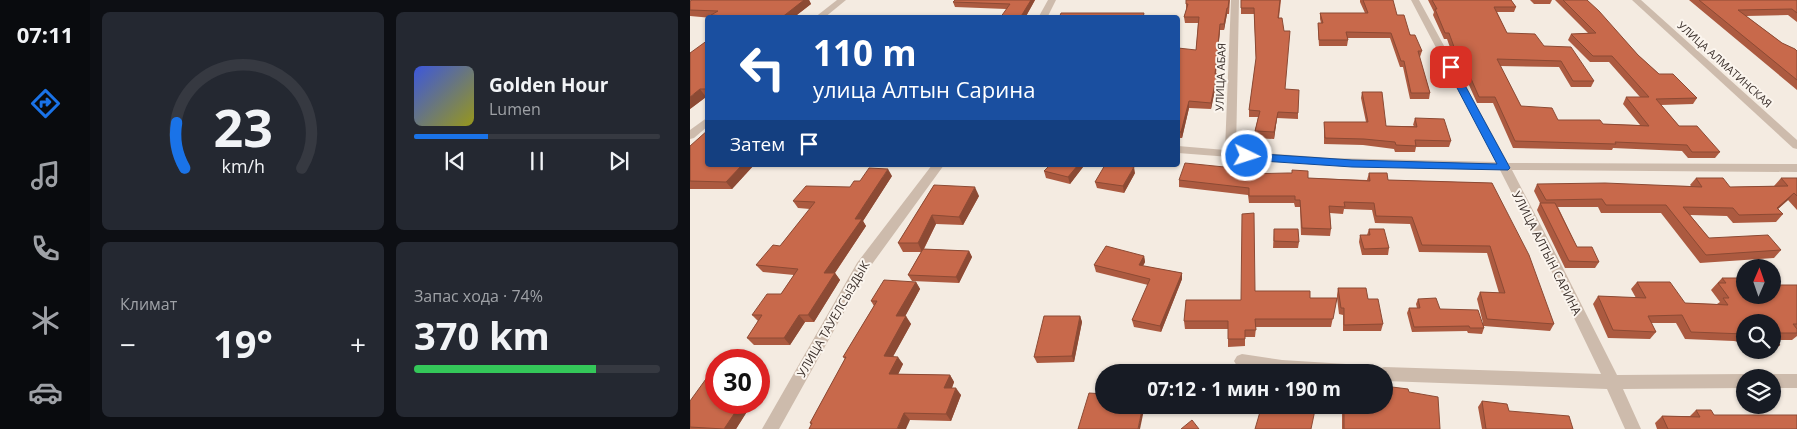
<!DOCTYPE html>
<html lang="ru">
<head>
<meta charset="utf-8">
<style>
  :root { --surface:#171b24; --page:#242831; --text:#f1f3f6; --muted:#9ea1a6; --line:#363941; --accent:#1a73e8 }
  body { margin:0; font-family:"Open Sans",sans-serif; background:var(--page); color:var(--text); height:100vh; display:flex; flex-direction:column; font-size:19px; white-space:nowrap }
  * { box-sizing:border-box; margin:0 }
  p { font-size:16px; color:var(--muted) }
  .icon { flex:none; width:28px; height:28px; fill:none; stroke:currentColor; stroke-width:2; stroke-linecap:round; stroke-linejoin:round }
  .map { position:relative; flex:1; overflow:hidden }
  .details { display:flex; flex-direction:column; gap:12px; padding:12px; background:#0d0f14; width:600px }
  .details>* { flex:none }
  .guide { position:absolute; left:15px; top:15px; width:475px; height:152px; border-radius:5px; box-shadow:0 1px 4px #0004; background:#1a4fa0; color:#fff; overflow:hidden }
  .needle { width:32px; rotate:2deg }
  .buttons { position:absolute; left:1046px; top:259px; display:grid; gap:10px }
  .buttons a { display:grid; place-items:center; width:45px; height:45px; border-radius:50%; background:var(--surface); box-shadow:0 1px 4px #0004; font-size:25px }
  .speed { position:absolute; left:15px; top:349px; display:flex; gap:10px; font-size:25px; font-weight:700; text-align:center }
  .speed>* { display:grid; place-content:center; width:65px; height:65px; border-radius:50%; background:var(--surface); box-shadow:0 1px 4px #0004; line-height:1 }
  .speed .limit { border:8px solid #d22; background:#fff; color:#111 }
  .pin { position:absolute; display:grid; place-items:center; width:42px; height:42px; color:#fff; margin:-21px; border-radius:10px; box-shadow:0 2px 8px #0006 }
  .me { position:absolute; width:55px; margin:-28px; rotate:94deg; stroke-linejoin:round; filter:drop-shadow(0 0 4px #0008) }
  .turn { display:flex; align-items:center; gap:18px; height:105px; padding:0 25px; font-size:22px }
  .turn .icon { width:65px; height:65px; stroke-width:2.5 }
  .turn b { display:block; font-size:35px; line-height:42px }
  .then { display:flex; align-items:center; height:48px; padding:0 25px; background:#0003; gap:10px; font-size:19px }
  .big { font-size:38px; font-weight:700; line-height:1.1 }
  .details .card { flex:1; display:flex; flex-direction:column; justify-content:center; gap:8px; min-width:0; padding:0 18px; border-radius:8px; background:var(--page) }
  .details .dial { align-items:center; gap:0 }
  .dial svg { height:130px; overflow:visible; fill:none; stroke:var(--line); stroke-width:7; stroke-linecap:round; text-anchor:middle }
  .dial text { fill:var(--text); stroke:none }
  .song { display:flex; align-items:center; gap:15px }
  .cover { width:60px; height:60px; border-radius:8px; background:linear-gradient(135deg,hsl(230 70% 55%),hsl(60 70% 35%)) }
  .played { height:5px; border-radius:2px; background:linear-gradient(90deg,var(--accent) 30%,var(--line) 30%) }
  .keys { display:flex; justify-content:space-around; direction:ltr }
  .heat { display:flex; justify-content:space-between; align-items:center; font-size:28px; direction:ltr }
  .charge { height:8px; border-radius:4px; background:linear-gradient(90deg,#34c759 74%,var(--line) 0) }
  .details .tiles { flex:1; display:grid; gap:12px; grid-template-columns:repeat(2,1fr) }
  .trip { position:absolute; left:405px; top:364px; width:298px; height:50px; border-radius:25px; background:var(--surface); box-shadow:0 1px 4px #0004; font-weight:700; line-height:50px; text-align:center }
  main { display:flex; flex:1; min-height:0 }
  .tabs { display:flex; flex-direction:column; width:90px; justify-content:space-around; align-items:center; background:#090b0e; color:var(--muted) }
  .tabs .icon { width:35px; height:35px }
  .tabs .current { color:var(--accent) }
  .tabs b { font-size:22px; color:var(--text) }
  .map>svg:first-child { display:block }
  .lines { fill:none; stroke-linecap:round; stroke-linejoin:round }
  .minor { fill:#cdbbac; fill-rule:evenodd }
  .wall { fill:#ac5a40 }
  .shaded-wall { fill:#8c4a34 }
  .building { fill:#c8694b; stroke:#8c4a34 }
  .route { fill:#1a73e8; stroke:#114b97 }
  .labels { text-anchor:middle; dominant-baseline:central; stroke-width:4; stroke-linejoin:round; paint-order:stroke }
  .far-street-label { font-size:11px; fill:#3b302b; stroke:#fbf5ee }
  .street-label { font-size:12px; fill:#3b302b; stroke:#fbf5ee }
</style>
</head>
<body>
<main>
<nav class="tabs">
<b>07:11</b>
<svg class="icon current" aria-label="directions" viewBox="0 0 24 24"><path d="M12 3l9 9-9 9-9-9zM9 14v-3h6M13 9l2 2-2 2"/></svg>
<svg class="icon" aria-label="music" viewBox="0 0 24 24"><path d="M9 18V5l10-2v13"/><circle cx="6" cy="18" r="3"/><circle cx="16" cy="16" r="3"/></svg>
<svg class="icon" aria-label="phone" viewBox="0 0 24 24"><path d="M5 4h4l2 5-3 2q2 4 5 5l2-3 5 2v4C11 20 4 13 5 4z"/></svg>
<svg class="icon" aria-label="climate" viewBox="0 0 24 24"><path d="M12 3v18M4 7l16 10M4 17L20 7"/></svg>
<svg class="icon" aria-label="car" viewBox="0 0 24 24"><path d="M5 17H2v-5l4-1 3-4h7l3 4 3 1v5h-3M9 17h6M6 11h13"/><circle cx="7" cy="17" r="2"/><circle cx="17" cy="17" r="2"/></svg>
</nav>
<section class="details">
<div class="tiles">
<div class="card dial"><svg viewBox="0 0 100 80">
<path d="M14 69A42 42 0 1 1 86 69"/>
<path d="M14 69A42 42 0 0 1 9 41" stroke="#1a73e8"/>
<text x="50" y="56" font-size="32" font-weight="700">23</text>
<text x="50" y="72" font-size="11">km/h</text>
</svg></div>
<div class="card">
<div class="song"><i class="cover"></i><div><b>Golden Hour</b><p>Lumen</p></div></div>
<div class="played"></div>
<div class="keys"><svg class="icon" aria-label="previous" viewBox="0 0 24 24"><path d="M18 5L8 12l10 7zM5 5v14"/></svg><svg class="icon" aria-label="pause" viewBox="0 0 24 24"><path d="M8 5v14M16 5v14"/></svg><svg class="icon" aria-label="next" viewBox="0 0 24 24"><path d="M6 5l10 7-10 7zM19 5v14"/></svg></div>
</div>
<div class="card"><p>Климат</p>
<div class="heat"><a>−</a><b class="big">19°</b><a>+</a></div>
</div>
<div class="card"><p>Запас хода · 74%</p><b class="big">370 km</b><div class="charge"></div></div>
</div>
</section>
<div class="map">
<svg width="1107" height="429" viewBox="0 0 1107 429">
  <rect width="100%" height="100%" fill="#f4ebe1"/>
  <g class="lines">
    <!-- minor -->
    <g class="minor">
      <polygon points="147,0 156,0 134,18 124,18"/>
      <polygon points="358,0 366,0 357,18 348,18"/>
      <polygon points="541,0 549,0 546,151 642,158 806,162 721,0 729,0 818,163 1107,164 1107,172 822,170 872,266 927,375 1055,374 1061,378 1055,378 1055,388 933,389 951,429 935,429 917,389 694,381 694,372 687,372 688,369 694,367 911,374 859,266 810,170 642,165 488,153 488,146 535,150"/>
      <polygon points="942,0 951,0 1107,140 1107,149 1103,148"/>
      <polygon points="18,117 18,126 4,138 0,139 0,130"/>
      <polygon points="242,165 254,165 177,271 89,429 72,429 167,263"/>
      <polygon points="552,354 592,360 672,365 678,367 680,372 583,372 547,366 544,361 547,356"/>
      <polygon points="1082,374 1107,374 1107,388 1082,388 1082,378 1076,378"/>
    </g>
  </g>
  <!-- wall -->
  <g class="wall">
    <polygon points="2,0 119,0 121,4 103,18 22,18 0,16 0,1"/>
    <polygon points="265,0 345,0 335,18 316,9 265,7 263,2"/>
    <polygon points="496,0 540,0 539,14 537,14 534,30 530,30 526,74 527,80 521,109 499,108 492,138 488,138 488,51 506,50 508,23 495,23 494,17 496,10"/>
    <polygon points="551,0 591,0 589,18 595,89 608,113 608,119 587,118 584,139 565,138 565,131 568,117 559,117 559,110 566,60 564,14 551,14"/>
    <polygon points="670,0 699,0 707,15 732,51 730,57 729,57 740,93 739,99 720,99 713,67 710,67 700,38 658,38 658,40 657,46 629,46 628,29 628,23 631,23 630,19 630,13 675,13 670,2"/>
    <polygon points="738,0 821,0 826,7 824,12 807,12 817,33 854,46 904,81 901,87 881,87 869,67 810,66 831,106 868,120 913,124 950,125 933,104 936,97 950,97 919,62 900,62 878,40 881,34 898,33 865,0 897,0 948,55 969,74 1007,98 1003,104 971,105 989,126 1030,152 1025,158 998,158 992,151 923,148 922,150 823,148 803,103 787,103 770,65 766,64 757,39 754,39 743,15 744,12"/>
    <polygon points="840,0 862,0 860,4 844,4"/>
    <polygon points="999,0 1107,0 1107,22 1098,15 1056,16 1092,43 1107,51 1107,90"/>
    <polygon points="18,40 18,97 16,97 0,109"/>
    <polygon points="672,92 696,126 724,126 723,125 725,118 761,141 759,147 726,147 725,152 705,152 704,149 673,145 634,144 634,122 676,122 671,98"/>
    <polygon points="0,146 64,165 42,189 0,189"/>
    <polygon points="360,165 393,165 393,167 380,184 356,178 354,171"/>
    <polygon points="445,173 434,193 407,188 405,182"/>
    <polygon points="679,173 698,180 802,183 864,324 860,331 794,326 794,328 792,334 778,333 777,331 722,332 717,313 719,308 727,308 726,304 728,299 750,309 793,323 787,299 790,292 809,293 797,253 729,252 720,224 685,223 682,210 654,209 653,214 640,213 641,229 640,236 611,235 610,207 605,207 604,203 559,203 558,195 489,187 489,180 554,174 618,178 677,180"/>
    <polygon points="202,176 173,221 176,226 145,273 150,280 124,322 115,322 100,345 64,345 57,338 68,321 62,315 91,294 104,275 73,272 66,265 90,246 120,209 108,208 103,201 160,187 170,181"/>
    <polygon points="1006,178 1040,187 1084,186 1091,178 1107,178 1107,210 1098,200 1088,209 1093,214 1086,222 1043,223 1037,216 1000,215 1019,238 1091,250 1084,258 1010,263 971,213 911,213 908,207 868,207 887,247 909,262 905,268 875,268 847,210 850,203 844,191 847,184 1001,186 1000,185"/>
    <polygon points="244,185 289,196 273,225 246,224 234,249 279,251 282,257 269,283 222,281 218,275 231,252 213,252 208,243"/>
    <polygon points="584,229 609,242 608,248 583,248"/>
    <polygon points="679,229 699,248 698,255 672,255 669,242 670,235 677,235"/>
    <polygon points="454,256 455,262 453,266 492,273 492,279 471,332 444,327 442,320 458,285 406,272 404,265"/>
    <polygon points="1032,278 1055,295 1107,285 1107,336 1102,340 1086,340 1090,345 1082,352 1061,353 1059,350 1082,350 1082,322 1055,322 1055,344 1054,343 1044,341 995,339 986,323 961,323 966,332 960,339 918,338 903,304 908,296 946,298 941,289 947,282 995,303 1027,304 1030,302 1021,290"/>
    <polygon points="226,282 230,289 215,316 221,324 203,356 213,364 208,374 260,375 264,382 262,388 271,395 261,421 220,420 121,425 120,423 155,359 153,357 184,306 181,301"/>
    <polygon points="648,288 678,299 693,324 691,331 653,331 653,315 649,314 647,298 641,327 566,327 565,337 555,337 555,346 538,347 538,329 495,329 494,321 551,300 620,298 647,298 647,295"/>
    <polygon points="390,316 392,322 384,362 347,363 344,357"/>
    <polygon points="719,392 750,429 652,429 652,405 694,405"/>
    <polygon points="0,401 26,402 63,402 46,429 0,429"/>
    <polygon points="792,401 819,411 883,429 792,429 788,407"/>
    <polygon points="1006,410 1024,415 1107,429 967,429 965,423 972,416 1000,416"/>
  </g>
  <!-- shaded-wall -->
  <g class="shaded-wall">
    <polygon points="114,0 119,0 121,4 103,18 91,18"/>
    <polygon points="341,0 345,0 335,18 330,18"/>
    <polygon points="537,8 537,14 534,30 534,24"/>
    <polygon points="530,24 530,30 525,80 525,74"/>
    <polygon points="527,74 527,80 521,109 521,103"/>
    <polygon points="10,89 16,97 0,109 0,97"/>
    <polygon points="499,101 499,108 492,138 491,132"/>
    <polygon points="588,112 587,118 584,139 584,132"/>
    <polygon points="52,165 64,165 42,189 36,182"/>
    <polygon points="388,165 393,165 393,167 380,184 378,177"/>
    <polygon points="444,167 445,173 434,193 433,186"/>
    <polygon points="198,169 202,176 173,221 176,226 140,280 134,273 165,219"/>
    <polygon points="285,187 289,196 273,225 269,217"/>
    <polygon points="1104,193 1098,200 1081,215 1087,208"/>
    <polygon points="242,215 246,224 232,252 228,243"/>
    <polygon points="279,251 282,257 269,283 266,277"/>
    <polygon points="454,256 455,262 450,271 449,265"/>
    <polygon points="145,273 150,280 124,322 118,315"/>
    <polygon points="492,273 492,279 471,332 470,326"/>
    <polygon points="226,282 230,289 211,324 206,316"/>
    <polygon points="109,315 115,322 100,345 94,338"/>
    <polygon points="216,316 221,324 199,364 194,356"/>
    <polygon points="390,316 392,322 384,362 382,356"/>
    <polygon points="208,357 213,364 205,381 199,374"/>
    <polygon points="71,373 78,379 69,393 69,377"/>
    <polygon points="260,375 264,382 259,395 254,388"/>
    <polygon points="266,388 271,395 261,421 256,414"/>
    <polygon points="52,402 63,402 46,429 34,429"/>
    <polygon points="453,405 455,405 450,429 448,429"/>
    <polygon points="214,413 220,420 216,429 207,429"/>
  </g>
  <!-- building -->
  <g class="building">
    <polygon points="2,0 114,0 91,18 46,18 48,17 21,15 28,11 0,10 0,1"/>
    <polygon points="265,0 341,0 330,18 310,18 320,4 263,2"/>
    <polygon points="496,0 539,0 538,8 537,8 534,24 530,24 525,74 527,74 521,103 499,101 491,132 488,132 488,48 506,50 509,17 494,17 498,4 496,4"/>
    <polygon points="551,0 590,0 588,18 592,18 594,31 600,31 595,89 609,90 608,113 588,112 584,132 565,131 570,111 559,110 566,58 564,8 551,8"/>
    <polygon points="673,0 703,0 707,15 714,15 720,35 725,35 732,51 728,51 740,93 721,93 714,61 711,61 701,33 656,32 658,40 629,40 628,23 633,23 630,13 678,13"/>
    <polygon points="742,0 821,0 826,7 804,7 817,33 845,34 854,46 881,47 904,81 883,81 871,61 807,59 831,106 862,108 868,120 910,120 913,124 959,126 936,97 959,97 922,56 903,56 881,34 906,33 873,0 897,0 909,11 948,55 969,74 983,74 1007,98 966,99 989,126 1007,126 1030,152 1002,152 997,145 925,142 926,144 825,141 805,97 789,97 772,58 768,58 759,33 755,33 745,9 747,9"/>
    <polygon points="1009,0 1107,0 1107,13 1102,9 1048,10 1092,43 1105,49 1107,51 1107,80"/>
    <polygon points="371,13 454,13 453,18 369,18"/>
    <polygon points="18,40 18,89 10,89 0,97 0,53"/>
    <polygon points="672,92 692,92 696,126 727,127 725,118 754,119 761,141 725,140 726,146 706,145 705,142 674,139 635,138 634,122 678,122"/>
    <polygon points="18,130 18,165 52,165 36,182 0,181 0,146"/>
    <polygon points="495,163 554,169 553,174 598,173 602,173 602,170 618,171 618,178 680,181 679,173 697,173 698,180 802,183 839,255 864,324 797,319 790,292 815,293 800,246 732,245 722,217 686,216 684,203 654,202 655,207 639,206 641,229 612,228 610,200 605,200 605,196 559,196 559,188 489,180"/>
    <polygon points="360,165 388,165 378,177 354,171"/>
    <polygon points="415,165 433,165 444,167 433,186 405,182"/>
    <polygon points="179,168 198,169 165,219 172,219 134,273 145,273 118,315 109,315 94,338 57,338 72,315 62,315 77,294 91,294 108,269 66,265 83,245 90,246 125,202 103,201 116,186 160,187 164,181 170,181"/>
    <polygon points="1006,178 1033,178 1040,187 1098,186 1091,178 1107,178 1107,196 1104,193 1087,208 1093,214 1049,215 1043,208 993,207 1019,238 1078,235 1091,250 1016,255 976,205 916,205 912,199 856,200 847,184 915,183 1012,187"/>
    <polygon points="244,185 285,187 269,217 242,215 228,243 208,243"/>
    <polygon points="850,203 865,203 887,247 902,247 909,262 879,261"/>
    <polygon points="564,213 565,291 620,291 620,298 647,298 643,319 565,319 566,330 555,330 555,339 538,339 538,321 494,321 496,300 551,300 552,214"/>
    <polygon points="584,229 608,229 609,242 584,241"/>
    <polygon points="679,229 694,229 699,248 674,249 670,235 680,235"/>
    <polygon points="416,246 454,256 449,265 492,273 470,326 442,320 460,279 404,265"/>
    <polygon points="233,249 279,251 266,277 218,275"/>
    <polygon points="1032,278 1055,278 1055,295 1082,295 1082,285 1107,285 1107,324 1103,324 1107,329 1107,333 1082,333 1082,322 1055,322 1055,334 1001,332 992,315 958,316 966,332 923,330 908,296 956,298 947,282 980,282 995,303 1038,305 1033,298 1039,298 1028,283 1036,283"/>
    <polygon points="194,280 226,282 206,316 216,316 194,356 208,357 199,374 260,375 254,388 266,388 256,414 214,413 207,429 119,429 122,423 120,423 156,357 153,357 187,301 181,301"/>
    <polygon points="648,288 676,288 678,299 688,299 693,324 654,325 654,308 651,308"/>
    <polygon points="746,298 750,309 788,310 794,328 780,328 779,326 724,327 719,308 730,308 728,299"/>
    <polygon points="354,316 390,316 382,356 344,357"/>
    <polygon points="1082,335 1090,345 1082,345"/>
    <polygon points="21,372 26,372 26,402 52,402 34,429 0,427 0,401"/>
    <polygon points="694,386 718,389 719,392 748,397 750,429 654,429 654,405 694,405"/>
    <polygon points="399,393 414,394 414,405 453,405 448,429 388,429"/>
    <polygon points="792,401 817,404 819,411 879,416 883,429 796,429"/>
    <polygon points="572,405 626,405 621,429 565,429"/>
    <polygon points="1006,410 1021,410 1024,415 1107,415 1107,429 978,429 972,416 1010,417"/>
    <polygon points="502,420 509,429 491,429"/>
  </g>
  <!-- route -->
  <polygon class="route" points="761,64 765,67 820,168 818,170 662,167 557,160 552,156 557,153 662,160 807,164 756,67"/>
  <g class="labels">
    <!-- far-street labels -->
    <g class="far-street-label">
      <text transform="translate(1035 64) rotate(42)">УЛИЦА АЛМАТИНСКАЯ</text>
      <text transform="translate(530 77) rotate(-88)">УЛИЦА АБАЯ</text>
    </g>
    <!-- street labels -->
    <g class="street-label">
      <text transform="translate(857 253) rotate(63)">УЛИЦА АЛТЫН САРИНА</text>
      <text transform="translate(143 319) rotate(-60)">УЛИЦА ТАУЕЛСЫЗДЫК</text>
    </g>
  </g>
</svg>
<div class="buttons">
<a><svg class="needle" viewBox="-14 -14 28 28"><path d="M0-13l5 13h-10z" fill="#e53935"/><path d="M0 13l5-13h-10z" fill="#9ea1a6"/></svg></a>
<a><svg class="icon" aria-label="search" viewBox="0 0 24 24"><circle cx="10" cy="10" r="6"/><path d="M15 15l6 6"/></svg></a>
<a><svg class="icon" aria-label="layers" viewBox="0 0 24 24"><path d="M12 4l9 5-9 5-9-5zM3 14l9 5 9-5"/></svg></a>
</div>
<div class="speed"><div class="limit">30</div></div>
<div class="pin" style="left:761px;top:67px;background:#d93025"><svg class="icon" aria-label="arrive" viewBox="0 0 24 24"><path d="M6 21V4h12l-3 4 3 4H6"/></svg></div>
<svg class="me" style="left:557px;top:156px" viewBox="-20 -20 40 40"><circle r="17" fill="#1a73e8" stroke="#fff" stroke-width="3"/><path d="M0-11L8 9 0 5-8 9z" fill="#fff"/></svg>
<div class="trip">07:12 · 1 мин · 190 m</div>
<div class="guide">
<div class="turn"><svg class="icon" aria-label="left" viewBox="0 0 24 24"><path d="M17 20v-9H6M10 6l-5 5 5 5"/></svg><div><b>110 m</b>улица Алтын Сарина</div></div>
<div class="then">Затем<svg class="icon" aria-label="arrive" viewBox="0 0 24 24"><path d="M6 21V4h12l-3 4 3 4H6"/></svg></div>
</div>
</div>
</main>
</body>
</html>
